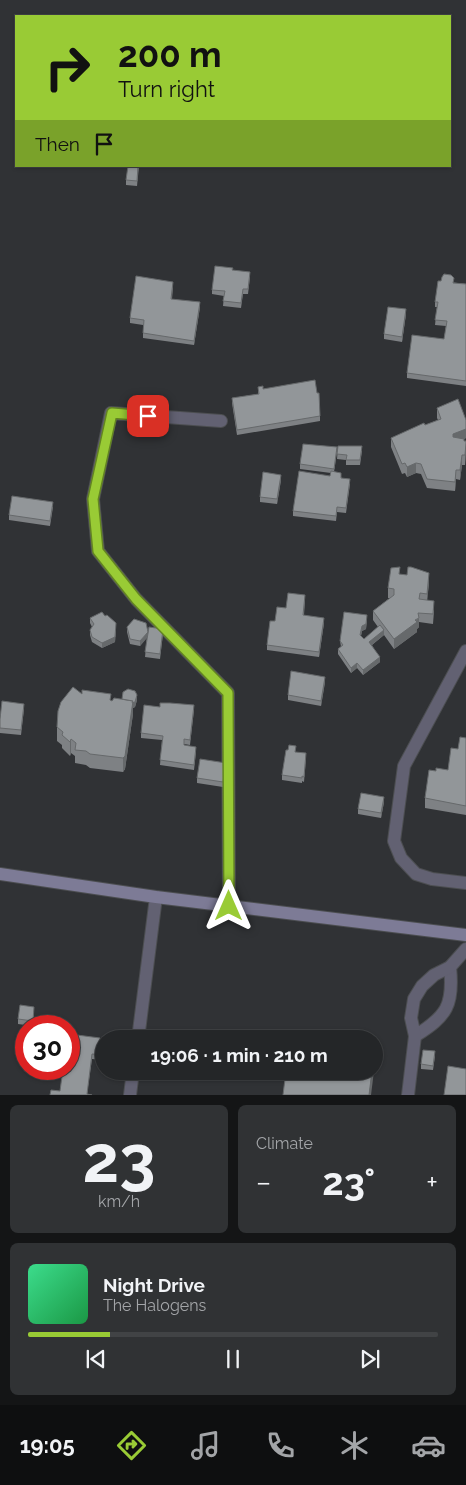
<!DOCTYPE html>
<html lang="en">
<head>
<meta charset="utf-8">
<style>
  :root { --surface:#242628; --page:#303234; --text:#f1f3f6; --muted:#a3a5a8; --line:#414345; --accent:#99cb35 }
  body { margin:0; font-family:Raleway,sans-serif; background:var(--page); color:var(--text); height:100vh; display:flex; flex-direction:column; font-size:19px; white-space:nowrap }
  * { box-sizing:border-box; margin:0 }
  p { font-size:16px; color:var(--muted) }
  .icon { flex:none; width:28px; height:28px; fill:none; stroke:currentColor; stroke-width:2; stroke-linecap:round; stroke-linejoin:round }
  .map { position:relative; height:1095px; overflow:hidden }
  .details { display:flex; flex-direction:column; gap:10px; padding:10px; background:#141516; flex:1 }
  .details>* { flex:none }
  .banner { position:absolute; left:15px; top:15px; width:436px; height:152px; border-radius:0px; box-shadow:0 1px 4px #0004,0 0 0 1px var(--line); background:#99cb35; color:#111; overflow:hidden }
  .speed { position:absolute; left:15px; top:1015px; display:flex; gap:10px; font-size:25px; font-weight:700; text-align:center }
  .speed>* { display:grid; place-content:center; width:65px; height:65px; border-radius:50%; background:var(--surface); box-shadow:0 1px 4px #0004,0 0 0 1px var(--line); line-height:1 }
  .speed .limit { border:8px solid #d22; background:#fff; color:#111 }
  .pin { position:absolute; display:grid; place-items:center; width:42px; height:42px; color:#fff; margin:-21px; border-radius:10px; box-shadow:0 2px 8px #0006 }
  .me { position:absolute; width:55px; margin:-28px; rotate:0deg; stroke-linejoin:round; filter:drop-shadow(0 0 4px #0008) }
  .turn { display:flex; align-items:center; gap:18px; height:105px; padding:0 20px; font-size:22px }
  .turn .icon { width:65px; height:65px; stroke-width:2.5 }
  .turn b { display:block; font-size:35px; line-height:42px }
  .then { display:flex; align-items:center; height:48px; padding:0 20px; background:#0003; gap:10px; font-size:19px }
  .big { font-size:38px; font-weight:700; line-height:1.1 }
  .details .tile { flex:1; display:flex; flex-direction:column; justify-content:center; gap:8px; min-width:0; padding:0 18px; border-radius:8px; background:var(--page) }
  .details .dial { align-items:center; gap:0 }
  .dial b { font-size:65px; line-height:1 }
  .song { display:flex; align-items:center; gap:15px }
  .cover { width:60px; height:60px; border-radius:8px; background:linear-gradient(135deg,hsl(150 70% 55%),hsl(140 70% 35%)) }
  .played { height:5px; border-radius:2px; background:linear-gradient(90deg,var(--accent) 20%,var(--line) 20%) }
  .keys { display:flex; justify-content:space-around; direction:ltr }
  .heat { display:flex; justify-content:space-between; align-items:center; font-size:28px; direction:ltr }
  .details .tiles { flex:1; display:grid; gap:10px; grid-template-columns:1fr 1fr }
  .tile:last-child { grid-column:span 2 }
  .trip { position:absolute; left:95px; top:1030px; width:288px; height:50px; border-radius:25px; background:var(--surface); box-shadow:0 1px 4px #0004,0 0 0 1px var(--line); font-weight:700; line-height:50px; text-align:center }
  .tabs { display:flex; height:80px; justify-content:space-around; align-items:center; background:#0e0f10; color:var(--muted) }
  .tabs .icon { width:35px; height:35px }
  .tabs .on { color:var(--accent) }
  .tabs b { font-size:22px; color:var(--text) }
  .map>svg:first-child { display:block }
  .lines { fill:none; stroke-linecap:round; stroke-linejoin:round }
  .street-casing { stroke:#4c4e51; stroke-width:14 }
  .secondary-casing { stroke:#4c4e51; stroke-width:14 }
  .street { stroke:#626172; stroke-width:12 }
  .secondary { stroke:#7d7b96; stroke-width:12 }
  .wall { fill:#7e8184 }
  .shaded-wall { fill:#66696b }
  .building { fill:#929699; stroke:#66696b }
  .route-casing { stroke:#638422; stroke-width:12 }
  .route { stroke:#99cb35; stroke-width:9 }
</style>
</head>
<body>
<div class="map">
<svg width="466" height="1095" viewBox="0 0 466 1095">
  <rect width="100%" height="100%" fill="#303235"/>
  <g class="lines">
    <!-- street casing -->
    <g class="street-casing">
      <g id="street">
        <polyline points="221,421 111,413 93,499 98,551 136,599 228,693 229,906"/>
        <polyline points="466,651 404,766 394,841 401,858 416,874 432,879 466,883"/>
        <path d="M 415,1036 C 447,1016 454,1005 450,967"/>
        <polyline points="138,1039 156,897"/>
        <polyline points="130,1095 133,1071"/>
        <polyline points="408,1095 415,1036 411,1018 414,999 422,986 434,975 450,967 466,949"/>
      </g>
    </g>
    <!-- secondary casing -->
    <g class="secondary-casing">
      <polyline id="secondary" points="0,874 156,897 466,935"/>
    </g>
    <!-- street -->
    <use href="#street" class="street"/>
    <!-- secondary -->
    <use href="#secondary" class="secondary"/>
  </g>
  <!-- wall -->
  <g class="wall">
    <polygon points="139,166 137,186 126,185 126,180"/>
    <polygon points="233,270 250,277 248,294 243,294 241,308 223,306 224,296 212,294 212,290"/>
    <polygon points="441,281 466,284 466,386 407,378 407,373 444,339 446,326 435,325 437,307 435,307 435,302"/>
    <polygon points="173,287 172,299 200,307 194,345 143,338 143,325 130,323 130,318"/>
    <polygon points="406,314 402,342 384,339 384,334"/>
    <polygon points="258,387 263,389 317,393 320,416 320,421 237,435 232,403 232,398 258,394"/>
    <polygon points="437,408 466,420 466,438 464,439 464,441 466,441 465,465 462,465 460,480 456,479 455,491 427,488 421,474 416,473 407,477 405,473 402,474 391,447 391,438 438,420 437,418"/>
    <polygon points="338,446 362,451 360,465 346,465 346,460 337,459"/>
    <polygon points="337,452 334,472 350,484 346,513 337,512 336,521 293,516 293,511 330,476 331,473 300,469 300,464"/>
    <polygon points="281,480 277,504 260,502 260,497"/>
    <polygon points="53,507 50,526 9,520 9,515"/>
    <polygon points="400,575 429,583 427,600 434,611 433,624 419,622 419,627 417,629 417,632 394,649 384,635 372,645 380,662 363,675 357,668 351,673 338,654 338,649 341,647 340,641 367,620 366,629 362,631 361,636 364,639 378,627 373,620 373,611 390,598 388,598 388,588"/>
    <polygon points="305,600 304,615 324,623 319,657 267,650 267,645 275,621 286,608"/>
    <polygon points="105,616 116,628 115,642 102,648 92,642 90,635 90,630 92,627 90,623 90,618"/>
    <polygon points="127,627 148,634 163,634 160,659 145,657 147,637 140,646 130,644 127,632"/>
    <polygon points="325,682 321,706 288,700 288,695"/>
    <polygon points="82,694 112,701 122,699 137,700 135,707 133,708 133,714 125,769 123,772 90,768 86,765 75,763 75,756 71,753 70,756 62,748 62,745 57,741 57,727"/>
    <polygon points="160,707 194,710 190,745 184,744 184,745 196,752 194,770 160,765 162,740 141,738 141,733"/>
    <polygon points="24,709 21,735 0,733 0,719"/>
    <polygon points="466,738 466,815 425,808 425,798 436,771 448,770 458,749"/>
    <polygon points="296,752 306,758 304,782 302,781 302,783 282,780 282,775"/>
    <polygon points="226,768 223,787 197,783 197,778"/>
    <polygon points="384,802 381,818 358,814 358,809"/>
    <polygon points="34,1012 33,1026 18,1024 18,1019"/>
    <polygon points="69,1034 104,1040 103,1060 92,1059 87,1094 60,1091 69,1069"/>
    <polygon points="435,1056 433,1070 421,1069 421,1064"/>
  </g>
  <!-- shaded-wall -->
  <g class="shaded-wall">
    <polygon points="200,302 200,307 194,345 194,341"/>
    <polygon points="406,309 406,314 402,342 402,337"/>
    <polygon points="466,429 466,438 453,444 453,434"/>
    <polygon points="466,443 466,453 465,465 465,455"/>
    <polygon points="462,455 462,465 460,480 460,470"/>
    <polygon points="416,463 416,473 407,477 407,467"/>
    <polygon points="456,470 456,479 455,491 455,482"/>
    <polygon points="281,475 281,480 277,504 277,499"/>
    <polygon points="429,573 429,583 427,603 427,594"/>
    <polygon points="367,615 366,629 362,631 360,640 362,626"/>
    <polygon points="324,618 324,623 319,657 319,652"/>
    <polygon points="419,618 419,627 417,629 417,632 394,649 394,639"/>
    <polygon points="116,623 115,642 102,648 102,643"/>
    <polygon points="384,630 384,635 369,647 369,642"/>
    <polygon points="148,632 148,637 140,646 140,641"/>
    <polygon points="380,657 380,662 363,675 363,670"/>
    <polygon points="357,663 357,668 351,673 351,668"/>
    <polygon points="325,677 325,682 321,706 321,701"/>
    <polygon points="137,695 137,700 135,707 133,708 133,714 125,769 123,772 123,758 129,710"/>
    <polygon points="71,739 71,753 70,756 70,742"/>
    <polygon points="384,797 384,802 381,818 381,813"/>
    <polygon points="372,1071 374,1071 371,1095 369,1095"/>
  </g>
  <!-- building -->
  <g class="building">
    <polygon points="128,166 138,166 137,181 126,180"/>
    <polygon points="215,266 233,268 232,270 250,272 248,289 243,289 241,303 223,301 225,291 212,290"/>
    <polygon points="444,274 451,275 454,278 453,283 466,284 466,381 407,373 412,335 444,339 447,321 435,320 438,302 435,302 438,281 441,281 442,277"/>
    <polygon points="136,276 173,282 171,299 200,302 194,341 143,333 144,320 130,318"/>
    <polygon points="388,307 406,309 402,337 384,334"/>
    <polygon points="315,380 317,393 319,393 320,416 237,430 232,398 259,394 258,387 263,386 263,389"/>
    <polygon points="458,399 466,420 466,429 453,434 453,437 464,439 464,441 466,441 466,443 465,455 462,455 460,470 456,470 455,482 427,479 421,464 416,463 407,467 405,463 402,464 391,438 424,423 425,425 441,419 437,408"/>
    <polygon points="303,444 337,447 334,469 300,464"/>
    <polygon points="338,446 362,446 360,460 346,460 347,455 337,454"/>
    <polygon points="299,471 330,476 331,471 341,473 341,478 350,479 346,508 337,507 336,516 293,511"/>
    <polygon points="263,472 281,475 277,499 260,497"/>
    <polygon points="12,496 53,502 50,521 9,515"/>
    <polygon points="400,567 399,574 407,575 408,567 411,567 429,573 427,594 420,593 419,599 434,601 433,614 418,613 419,618 415,620 417,622 394,639 373,611 394,595 394,589 388,588 391,568"/>
    <polygon points="288,593 305,595 303,615 324,618 319,652 267,645 270,621 275,621 277,607 286,608"/>
    <polygon points="102,612 105,616 107,615 116,623 115,637 102,643 92,637 90,630 94,624 90,618"/>
    <polygon points="344,612 367,615 366,624 362,626 360,635 364,639 380,625 384,630 369,642 380,657 363,670 357,663 351,668 338,649 343,645 340,641"/>
    <polygon points="134,619 146,623 148,632 140,641 130,639 127,627"/>
    <polygon points="149,627 163,629 160,654 145,652"/>
    <polygon points="291,671 325,677 321,701 288,695"/>
    <polygon points="73,687 82,694 82,690 111,694 110,700 112,701 114,698 133,701 125,756 123,758 90,754 86,751 75,750 76,743 71,739 70,742 62,735 63,732 57,727 58,711 61,702"/>
    <polygon points="128,689 135,691 137,695 135,702 132,703 133,701 122,699 123,692"/>
    <polygon points="2,701 24,704 21,730 0,728 0,719"/>
    <polygon points="160,703 170,703 194,705 190,740 184,739 184,745 196,747 194,765 160,760 163,736 141,733 144,705 160,707"/>
    <polygon points="460,737 466,738 466,806 425,798 429,770 436,771 436,768 448,770 451,748 458,749"/>
    <polygon points="289,745 296,746 295,752 306,753 304,777 302,776 302,778 282,775 286,750 288,750"/>
    <polygon points="200,759 226,763 223,782 197,778"/>
    <polygon points="361,793 384,797 381,813 358,809"/>
    <polygon points="20,1005 34,1007 33,1021 18,1019"/>
    <polygon points="69,1034 100,1038 100,1040 104,1040 103,1055 92,1054 87,1094 92,1095 50,1095 51,1090 60,1091 63,1069 69,1069 69,1055 70,1055 71,1051 69,1051"/>
    <polygon points="423,1050 435,1051 433,1066 421,1064"/>
    <polygon points="448,1066 466,1069 466,1095 444,1095"/>
    <polygon points="286,1071 372,1071 369,1095 283,1095"/>
  </g>
  <g class="lines">
    <!-- route casing -->
    <g class="route-casing">
      <polyline id="route" points="148,416 112,413 93,499 98,551 136,599 228,693 229,906"/>
    </g>
    <!-- route -->
    <use href="#route" class="route"/>
  </g>
</svg>
<div class="speed"><div class="limit">30</div></div>
<div class="pin" style="left:148px;top:416px;background:#d93025"><svg class="icon" aria-label="arrive" viewBox="0 0 24 24"><path d="M6 21V4h12l-3 4 3 4H6"/></svg></div>
<svg class="me" style="left:229px;top:906px" viewBox="-20 -20 40 40"><path d="M0-17L14 15 0 8-14 15z" fill="#99cb35" stroke="#fff" stroke-width="4"/></svg>
<div class="trip">19:06 · 1 min · 210 m</div>
<div class="banner">
<div class="turn"><svg class="icon" aria-label="right" viewBox="0 0 24 24"><path d="M7 20v-9h11M14 6l5 5-5 5"/></svg><div><b>200 m</b>Turn right</div></div>
<div class="then">Then<svg class="icon" aria-label="arrive" viewBox="0 0 24 24"><path d="M6 21V4h12l-3 4 3 4H6"/></svg></div>
</div>
</div>
<section class="details">
<div class="tiles">
<div class="tile dial"><b>23</b><p>km/h</p></div>
<div class="tile"><p>Climate</p>
<div class="heat"><a>−</a><b class="big">23°</b><a>+</a></div>
</div>
<div class="tile">
<div class="song"><i class="cover"></i><div><b>Night Drive</b><p>The Halogens</p></div></div>
<div class="played"></div>
<div class="keys"><svg class="icon" aria-label="previous" viewBox="0 0 24 24"><path d="M18 5L8 12l10 7zM5 5v14"/></svg><svg class="icon" aria-label="pause" viewBox="0 0 24 24"><path d="M8 5v14M16 5v14"/></svg><svg class="icon" aria-label="next" viewBox="0 0 24 24"><path d="M6 5l10 7-10 7zM19 5v14"/></svg></div>
</div>
</div>
</section>
<nav class="tabs">
<b>19:05</b>
<svg class="icon on" aria-label="directions" viewBox="0 0 24 24"><path d="M12 3l9 9-9 9-9-9zM9 14v-3h6M13 9l2 2-2 2"/></svg>
<svg class="icon" aria-label="music" viewBox="0 0 24 24"><path d="M9 18V5l10-2v13"/><circle cx="6" cy="18" r="3"/><circle cx="16" cy="16" r="3"/></svg>
<svg class="icon" aria-label="phone" viewBox="0 0 24 24"><path d="M5 4h4l2 5-3 2q2 4 5 5l2-3 5 2v4C11 20 4 13 5 4z"/></svg>
<svg class="icon" aria-label="climate" viewBox="0 0 24 24"><path d="M12 3v18M4 7l16 10M4 17L20 7"/></svg>
<svg class="icon" aria-label="car" viewBox="0 0 24 24"><path d="M5 17H2v-5l4-1 3-4h7l3 4 3 1v5h-3M9 17h6M6 11h13"/><circle cx="7" cy="17" r="2"/><circle cx="17" cy="17" r="2"/></svg>
</nav>
</body>
</html>
